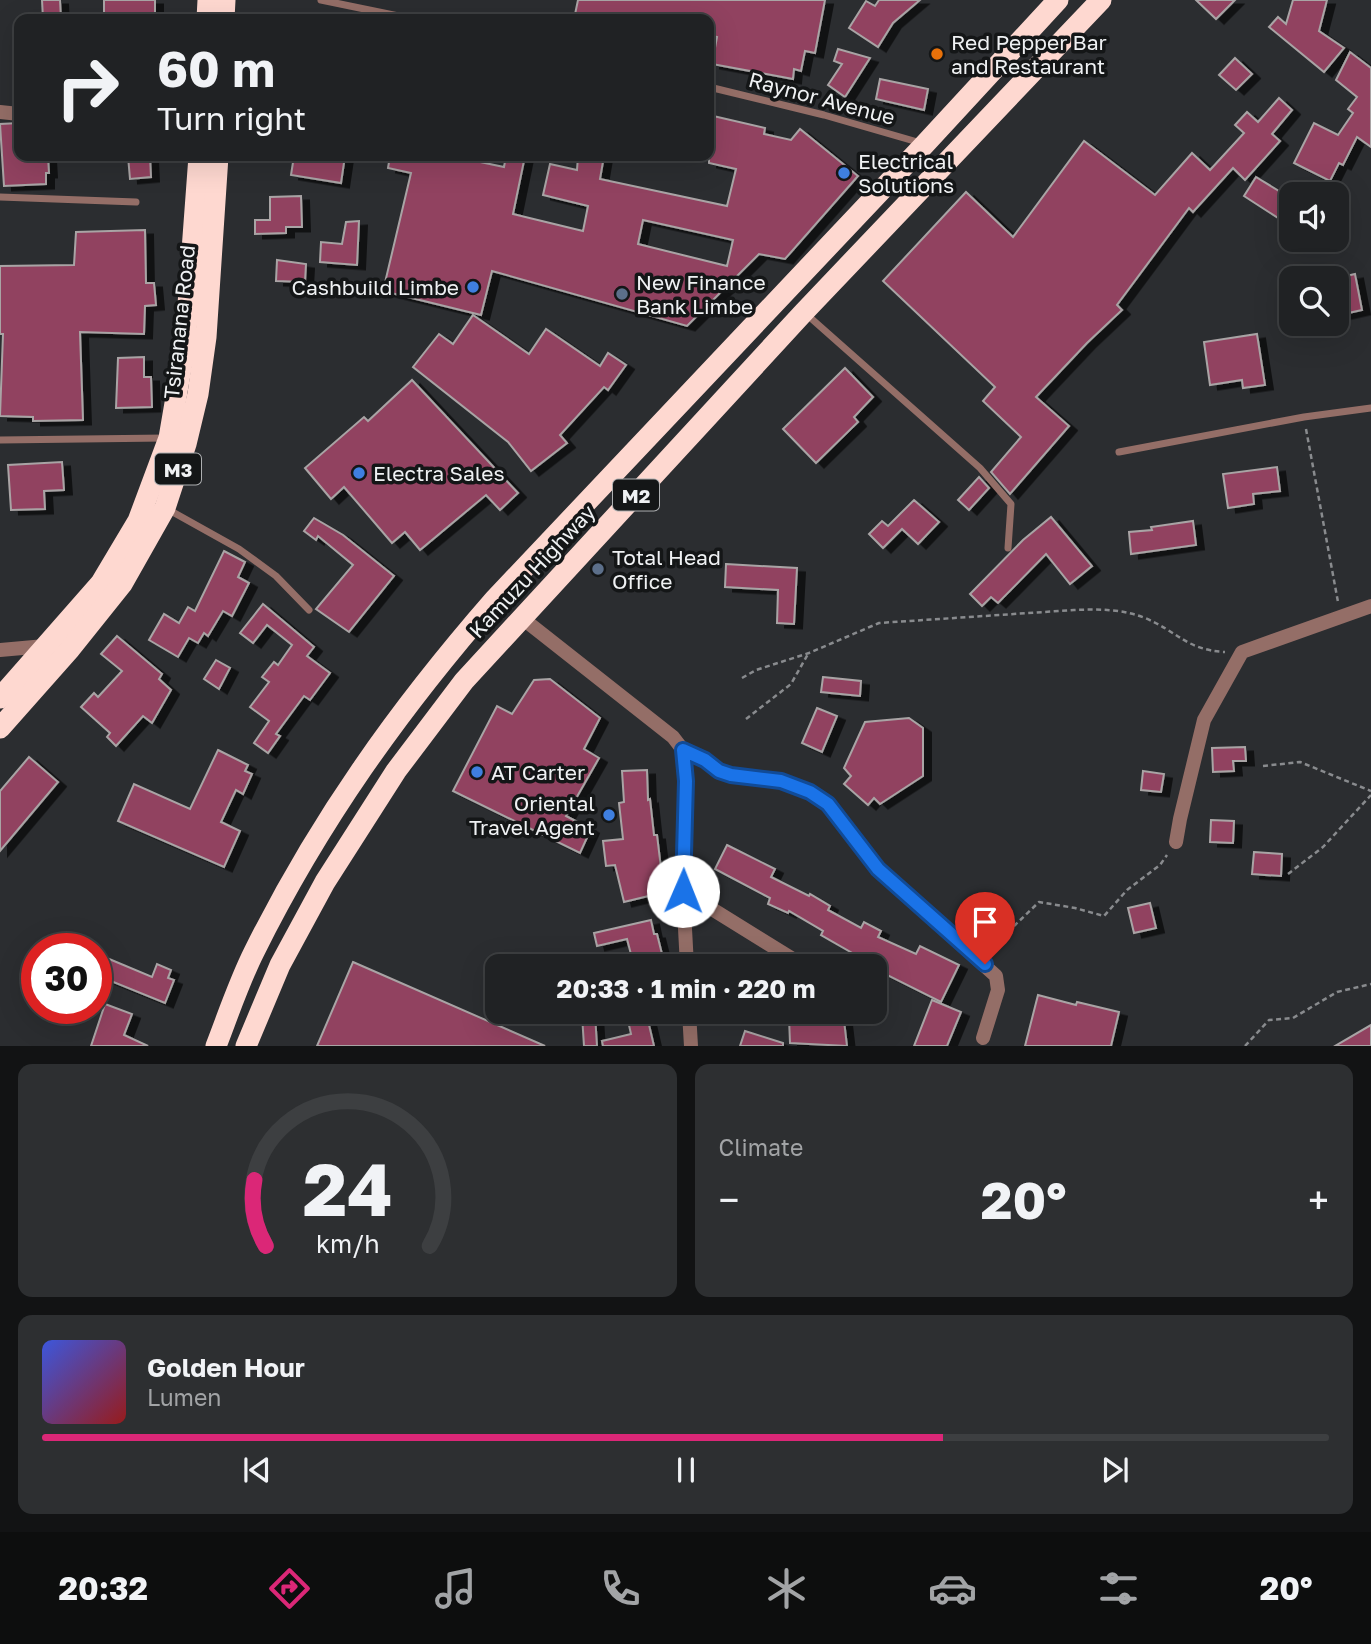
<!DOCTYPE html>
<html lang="en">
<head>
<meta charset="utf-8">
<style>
  :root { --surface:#202224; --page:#2d2f31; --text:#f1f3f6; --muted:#a2a4a6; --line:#3d3f41; --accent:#db2777 }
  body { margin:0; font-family:"Golos Text",sans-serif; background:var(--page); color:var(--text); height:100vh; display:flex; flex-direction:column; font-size:26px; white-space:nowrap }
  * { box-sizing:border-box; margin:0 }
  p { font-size:23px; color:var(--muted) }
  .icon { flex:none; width:38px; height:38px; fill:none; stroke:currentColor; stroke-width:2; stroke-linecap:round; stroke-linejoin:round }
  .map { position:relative; height:1046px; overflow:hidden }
  .drawer { display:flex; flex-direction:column; gap:18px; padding:18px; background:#121314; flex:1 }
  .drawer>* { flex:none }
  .banner { position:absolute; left:14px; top:14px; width:700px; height:147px; border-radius:14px; box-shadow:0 7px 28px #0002,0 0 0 2px var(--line); background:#202224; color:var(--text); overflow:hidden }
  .tools { position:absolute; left:1279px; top:182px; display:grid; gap:14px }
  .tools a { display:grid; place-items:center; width:70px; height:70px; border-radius:14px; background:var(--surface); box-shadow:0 7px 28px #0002,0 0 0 2px var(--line); font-size:35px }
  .speed { position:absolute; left:21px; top:933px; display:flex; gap:14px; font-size:35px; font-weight:700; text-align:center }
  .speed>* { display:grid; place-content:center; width:91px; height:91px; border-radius:50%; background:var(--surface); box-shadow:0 7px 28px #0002,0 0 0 2px var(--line); line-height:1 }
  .speed .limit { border:10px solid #d22; background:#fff; color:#111 }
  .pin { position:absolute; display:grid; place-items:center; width:60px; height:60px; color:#fff; margin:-72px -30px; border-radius:50% 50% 50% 0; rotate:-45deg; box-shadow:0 0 7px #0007 }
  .pin .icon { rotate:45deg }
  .me { position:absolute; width:77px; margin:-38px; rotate:1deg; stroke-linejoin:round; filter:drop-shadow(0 0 5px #0008) }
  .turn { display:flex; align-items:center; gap:24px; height:147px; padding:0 28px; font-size:32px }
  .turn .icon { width:91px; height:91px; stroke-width:2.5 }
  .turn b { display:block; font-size:49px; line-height:60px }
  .big { font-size:52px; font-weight:700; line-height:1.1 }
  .drawer .card { flex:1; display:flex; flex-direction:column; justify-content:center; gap:10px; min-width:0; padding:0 24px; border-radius:14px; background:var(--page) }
  .drawer .dial { align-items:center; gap:0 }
  .dial svg { height:182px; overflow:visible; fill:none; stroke:var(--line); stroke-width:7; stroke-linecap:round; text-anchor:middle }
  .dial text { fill:var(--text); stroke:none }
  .song { display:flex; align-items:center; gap:21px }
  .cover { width:84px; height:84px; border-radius:10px; background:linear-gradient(135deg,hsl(230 70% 55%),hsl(0 70% 35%)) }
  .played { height:7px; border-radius:4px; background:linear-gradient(90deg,var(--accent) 70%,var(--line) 70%) }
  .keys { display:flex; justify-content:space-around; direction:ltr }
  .heat { display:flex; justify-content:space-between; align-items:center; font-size:38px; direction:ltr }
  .drawer .tiles { flex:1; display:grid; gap:18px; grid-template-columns:1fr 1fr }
  .card:last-child { grid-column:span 2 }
  .trip { position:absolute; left:485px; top:954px; width:402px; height:70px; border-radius:14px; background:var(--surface); box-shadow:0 7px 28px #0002,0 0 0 2px var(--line); font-weight:700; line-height:70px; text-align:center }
  .menu { display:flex; height:112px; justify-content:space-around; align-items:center; background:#0d0e0e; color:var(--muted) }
  .menu .icon { width:49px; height:49px }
  .menu .current { color:var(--accent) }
  .menu b { font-size:32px; color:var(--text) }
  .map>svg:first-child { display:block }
  .building { fill:#914360; stroke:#a9a4a5; stroke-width:2; fill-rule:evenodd; filter:url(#shadow) }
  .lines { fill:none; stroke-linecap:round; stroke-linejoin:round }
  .path { stroke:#898b8e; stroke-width:2.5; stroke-dasharray:5 3.5; stroke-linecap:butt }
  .lane { stroke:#946e67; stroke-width:7 }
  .street { stroke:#946e67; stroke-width:14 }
  .highway { stroke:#fed8d0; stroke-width:21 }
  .route-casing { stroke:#114b97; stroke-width:18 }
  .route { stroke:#1a73e8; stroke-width:12 }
  .food-dot { fill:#e8710a; stroke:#141617; stroke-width:2.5 }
  .shop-dot { fill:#3f7fe0; stroke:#141617; stroke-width:2.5 }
  .service-dot { fill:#5c6f8a; stroke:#141617; stroke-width:2.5 }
  .labels { text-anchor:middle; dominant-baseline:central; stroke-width:7; stroke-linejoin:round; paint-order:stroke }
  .shield { fill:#141617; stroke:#adafb1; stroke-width:2 }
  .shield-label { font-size:19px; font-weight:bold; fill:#eff1f3 }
  .poi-label { font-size:21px; fill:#eff1f3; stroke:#141617; text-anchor:start }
  .street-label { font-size:21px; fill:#eff1f3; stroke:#141617 }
</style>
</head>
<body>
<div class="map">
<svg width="1371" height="1046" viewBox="0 0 1371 1046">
  <defs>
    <filter id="shadow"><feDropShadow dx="8" dy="4.5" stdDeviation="0" flood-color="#0009"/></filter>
  </defs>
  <rect width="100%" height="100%" fill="#2b2d30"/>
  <!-- building -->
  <g class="building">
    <polygon points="42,0 60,0 61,19 43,19"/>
    <polygon points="104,0 155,0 155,19 118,19 118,15 104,16"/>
    <polygon points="578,0 825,0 815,53 805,51 801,71 794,69 793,79 712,64 717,37 709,35 709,19 574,19"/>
    <polygon points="879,0 920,0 893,23 878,47 849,28 866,1 875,6"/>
    <polygon points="1196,0 1235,0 1216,19"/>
    <polygon points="1293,0 1327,0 1319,31 1344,48 1324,72 1269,27 1278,17 1286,24"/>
    <polygon points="838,49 870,58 845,97 828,85 842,64 834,61"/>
    <polygon points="1350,52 1371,68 1371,147 1357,137 1343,165 1339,163 1330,181 1294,163 1314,123 1338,135 1353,113 1348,109 1357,97 1336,80"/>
    <polygon points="1235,58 1252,74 1236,90 1219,75"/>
    <polygon points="880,79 928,89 924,110 876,99"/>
    <polygon points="1279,98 1292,110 1272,134 1280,141 1245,180 1233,168 1193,212 1189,208 1117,305 1122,310 1087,343 1036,397 1069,426 1010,494 991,472 1021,437 983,401 995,387 883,281 966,192 1013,237 1084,141 1155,195 1192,153 1210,170 1244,133 1235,125 1247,112 1258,122"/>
    <path d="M 709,115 L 765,128 L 764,134 L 791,140 L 800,129 L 858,176 L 785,259 L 759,254 L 687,326 L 492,271 L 481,315 L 383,291 L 411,173 L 388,168 L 390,156 L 467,156 L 466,159 L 504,167 L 506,156 L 525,156 L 513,214 L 583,231 L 588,206 L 543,195 L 550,164 L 577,170 L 578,156 L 604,156 L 600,179 L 727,206 L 736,169 L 709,163 ZM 643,220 L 733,240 L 727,266 L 638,244 Z"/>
    <polygon points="19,123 19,156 48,156 49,173 46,173 46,184 4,186 0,124"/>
    <polygon points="128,156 150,156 151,177 130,179"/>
    <polygon points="294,156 345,156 341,183 291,175"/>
    <polygon points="1256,177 1292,199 1292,227 1244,196"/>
    <polygon points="301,196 302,227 286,227 286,233 255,234 255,220 270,220 270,197"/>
    <polygon points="359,221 357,265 320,262 321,242 342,244 346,222"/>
    <polygon points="145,230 146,283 154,283 156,305 145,306 144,334 80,332 83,420 33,421 33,417 0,416 3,334 0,334 0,266 74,265 76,232"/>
    <polygon points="277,260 306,264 305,282 276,281"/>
    <polygon points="1355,274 1362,310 1344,314 1337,278"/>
    <polygon points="473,315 529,354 546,329 600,366 608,353 626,365 608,390 604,387 560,435 567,443 531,471 508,442 413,367 439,334 453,344"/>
    <polygon points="1257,334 1265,385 1243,388 1242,380 1210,385 1204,342"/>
    <polygon points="144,357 144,377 151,377 152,407 116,408 118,358"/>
    <polygon points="845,368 873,397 854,417 858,422 816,463 783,429"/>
    <polygon points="412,380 518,493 500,510 486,495 420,550 405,532 392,543 344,487 331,499 305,468 364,417 368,421"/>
    <polygon points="62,462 64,490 44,491 45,509 11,510 8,465"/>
    <polygon points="1277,467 1280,491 1253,494 1254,504 1228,508 1223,474"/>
    <polygon points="979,477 989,488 969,510 958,500"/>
    <polygon points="914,500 939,522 918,544 902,529 883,548 869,534 882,521 888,526"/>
    <polygon points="1051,517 1092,566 1070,584 1046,554 998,603 991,597 982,606 970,594 1023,540"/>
    <polygon points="314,518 343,535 394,576 349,632 316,609 353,565 318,536 316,540 304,531"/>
    <polygon points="1193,521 1196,545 1131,554 1129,532 1152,530 1151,527"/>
    <polygon points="224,551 245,562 238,577 249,583 232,616 223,611 208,636 204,633 198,643 189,638 178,657 149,640 164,614 179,623 188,607 195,611"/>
    <polygon points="726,564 797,568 794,624 777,623 778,590 725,587"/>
    <polygon points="263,604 314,647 307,656 330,673 310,700 304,696 276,734 280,736 268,753 254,743 269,721 250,707 269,682 262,677 274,662 278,665 292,645 267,625 253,643 240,633"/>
    <polygon points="117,636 162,674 159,679 171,690 152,723 143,716 116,746 107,737 110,733 81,707 94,693 98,697 122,671 101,654"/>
    <polygon points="216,660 230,668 219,689 204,679"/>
    <polygon points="823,677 861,681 860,696 821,692"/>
    <polygon points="550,679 600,718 584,749 599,758 566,816 591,829 580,853 453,791 497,706 512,714 534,680"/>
    <polygon points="817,708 837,716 822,752 802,743"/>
    <polygon points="909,718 923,728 923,776 880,804 874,798 868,805 844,784 851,776 844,768 865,722"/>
    <polygon points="1245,747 1246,761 1233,761 1234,771 1213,772 1212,748"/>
    <polygon points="218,750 248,765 245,771 252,774 243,794 236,790 221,822 240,831 224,867 118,821 134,784 190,809"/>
    <polygon points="29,757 58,782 0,851 0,791"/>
    <polygon points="647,770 648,800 650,799 654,835 657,835 661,868 668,866 673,890 624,902 615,865 606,866 603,841 623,839 619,803 624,802 622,771"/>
    <polygon points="1143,771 1164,774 1161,792 1141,790"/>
    <polygon points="1211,820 1234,821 1233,843 1210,842"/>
    <polygon points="727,845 775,869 771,877 809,896 810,894 830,906 828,910 861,928 864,922 881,931 878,937 916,954 920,946 959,965 941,1002 875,969 875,966 821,935 823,931 789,911 788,913 768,904 770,898 715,869"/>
    <polygon points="1254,852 1282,854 1281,876 1252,874"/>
    <polygon points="1150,903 1156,928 1134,933 1128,908"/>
    <polygon points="651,920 654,934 657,934 663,958 652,961 653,966 634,966 627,939 597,946 594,933"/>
    <polygon points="102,956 152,977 157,964 171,970 168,978 174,980 165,1003 96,975"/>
    <polygon points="353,962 545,1046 317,1046"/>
    <polygon points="1038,995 1076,1005 1077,1002 1119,1012 1111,1046 1025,1046"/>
    <polygon points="932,1000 961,1012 947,1046 914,1046"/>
    <polygon points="105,1004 132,1014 124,1035 148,1046 91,1046"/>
    <polygon points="626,1012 646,1012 654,1046 603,1046 602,1041 631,1034"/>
    <polygon points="843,1012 847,1046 790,1043 789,1018 820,1017 820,1015"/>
    <polygon points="595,1014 597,1046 584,1046 582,1015"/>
    <polygon points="1371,1025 1371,1046 1335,1046"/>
    <polygon points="745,1031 783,1043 783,1046 740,1046"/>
  </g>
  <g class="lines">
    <!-- path -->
    <g class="path">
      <polyline points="1306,429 1338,602"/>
      <path d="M 742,678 L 756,670 L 809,653 L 879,623 L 1074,610 C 1098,609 1123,609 1145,618 C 1177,631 1186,650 1225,652"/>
      <polyline points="746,719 791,684 808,654"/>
      <polyline points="1263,766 1300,762 1371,791"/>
      <polyline points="1288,874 1323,847 1371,795"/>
      <polyline points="993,953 1014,926 1039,902 1075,908 1104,916 1127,890 1160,865 1167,855"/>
      <polyline points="1245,1046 1269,1020 1293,1018 1337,992 1371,984"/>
    </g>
    <!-- lane -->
    <g class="lane">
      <polyline points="321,0 413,19"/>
      <polyline points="709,87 824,115 921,143"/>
      <polyline points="0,197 136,202"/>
      <polyline points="805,313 980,468 1011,504 1008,548"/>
      <polyline points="0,440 165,438"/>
      <polyline points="1119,452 1304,417 1371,408"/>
      <polyline points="169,510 239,549 276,576 309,610"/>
    </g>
    <!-- street -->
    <g class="street">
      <polyline points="0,112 19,114"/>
      <polyline points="522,618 673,737 683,750 686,781 683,891 687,966"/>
      <polyline points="0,650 45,646"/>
      <polyline points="683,750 705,760 719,771 731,775 781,781 810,792 828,804 878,869 996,976 998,990 983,1038"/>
      <polyline points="1176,842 1180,819 1204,720 1242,652 1371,606"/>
      <polyline points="683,891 804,966"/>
      <polyline points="689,1012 691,1046"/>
    </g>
    <!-- highway -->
    <g class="highway">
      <polyline points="207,19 208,0"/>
      <polyline points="224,19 225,0"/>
      <polyline points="0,698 101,583 138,521 169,438 185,345 199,156"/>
      <polyline points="0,728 70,649 122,584 165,508 186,444 198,394 206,337 218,156"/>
      <path d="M 216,1046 C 228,1015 239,982 254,952 C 319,821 399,709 495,599 L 925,144 L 1058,0"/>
      <polyline points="246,1046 280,965 325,882 396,771 464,681 804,312 1101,0"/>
    </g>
  </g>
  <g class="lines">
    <!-- route casing -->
    <g class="route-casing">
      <polyline id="route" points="683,891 686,781 683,750 705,760 719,771 731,775 781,781 810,792 828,804 878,869 985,964"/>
    </g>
    <!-- route -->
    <use href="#route" class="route"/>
  </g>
  <!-- markers -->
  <circle class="food-dot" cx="937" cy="54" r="7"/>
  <g class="shop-dot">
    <circle cx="844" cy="173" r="7"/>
    <circle cx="473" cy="287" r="7"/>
    <circle cx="359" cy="473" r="7"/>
    <circle cx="477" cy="772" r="7"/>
    <circle cx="609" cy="815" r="7"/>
  </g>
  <g class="service-dot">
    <circle cx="622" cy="294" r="7"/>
    <circle cx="598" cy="569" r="7"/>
  </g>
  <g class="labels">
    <!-- shield labels -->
    <g class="shield">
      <rect x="155" y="453.5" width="46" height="31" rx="5"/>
      <rect x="613" y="479.5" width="46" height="31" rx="5"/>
    </g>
    <g class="shield-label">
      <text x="178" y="469">M3</text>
      <text x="636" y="495">M2</text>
    </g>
    <!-- poi labels -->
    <g class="poi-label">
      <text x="951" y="42">Red Pepper Bar<tspan x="951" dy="24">and Restaurant</tspan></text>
      <text x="858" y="161">Electrical<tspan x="858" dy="24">Solutions</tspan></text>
      <text x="636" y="282">New Finance<tspan x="636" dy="24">Bank Limbe</tspan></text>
      <text x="459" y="287" text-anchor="end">Cashbuild Limbe</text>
      <text x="373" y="473">Electra Sales</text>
      <text x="612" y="557">Total Head<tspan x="612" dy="24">Office</tspan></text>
      <text x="491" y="772">AT Carter</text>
      <text x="595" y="803" text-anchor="end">Oriental<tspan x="595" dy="24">Travel Agent</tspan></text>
    </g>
    <!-- street labels -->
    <g class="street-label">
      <text transform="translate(822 98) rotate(15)">Raynor Avenue</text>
      <text transform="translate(179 322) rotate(-84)">Tsiranana Road</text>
      <text transform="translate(532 571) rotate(-47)">Kamuzu Highway</text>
    </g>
  </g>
</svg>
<div class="tools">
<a><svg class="icon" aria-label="sound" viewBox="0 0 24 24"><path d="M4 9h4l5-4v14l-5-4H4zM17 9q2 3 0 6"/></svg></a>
<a><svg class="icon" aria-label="search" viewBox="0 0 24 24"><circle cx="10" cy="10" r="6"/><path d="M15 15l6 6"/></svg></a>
</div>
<div class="speed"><div class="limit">30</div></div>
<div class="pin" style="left:985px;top:964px;background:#d93025"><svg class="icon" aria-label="arrive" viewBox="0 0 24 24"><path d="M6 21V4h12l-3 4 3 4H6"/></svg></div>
<svg class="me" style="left:683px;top:891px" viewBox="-20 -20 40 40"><circle r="19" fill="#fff"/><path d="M0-13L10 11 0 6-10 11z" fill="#1a73e8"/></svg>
<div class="trip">20:33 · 1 min · 220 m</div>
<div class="banner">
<div class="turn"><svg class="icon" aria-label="right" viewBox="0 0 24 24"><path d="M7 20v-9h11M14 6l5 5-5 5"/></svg><div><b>60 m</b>Turn right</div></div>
</div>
</div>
<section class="drawer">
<div class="tiles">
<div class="card dial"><svg viewBox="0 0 100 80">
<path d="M14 69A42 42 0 1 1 86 69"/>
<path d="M14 69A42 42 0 0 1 9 40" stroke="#db2777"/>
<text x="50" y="56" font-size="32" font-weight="700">24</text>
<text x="50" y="72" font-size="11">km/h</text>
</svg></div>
<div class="card"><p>Climate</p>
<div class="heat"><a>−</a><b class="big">20°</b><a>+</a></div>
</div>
<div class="card">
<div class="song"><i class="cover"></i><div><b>Golden Hour</b><p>Lumen</p></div></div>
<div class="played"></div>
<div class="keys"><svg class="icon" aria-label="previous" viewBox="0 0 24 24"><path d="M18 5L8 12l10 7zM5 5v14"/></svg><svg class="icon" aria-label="pause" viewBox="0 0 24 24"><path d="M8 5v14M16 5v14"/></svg><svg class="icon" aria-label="next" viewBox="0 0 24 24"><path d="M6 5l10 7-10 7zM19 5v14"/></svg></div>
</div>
</div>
</section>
<nav class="menu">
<b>20:32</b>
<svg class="icon current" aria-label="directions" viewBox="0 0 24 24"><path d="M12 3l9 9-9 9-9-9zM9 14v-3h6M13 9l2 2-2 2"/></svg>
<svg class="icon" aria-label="music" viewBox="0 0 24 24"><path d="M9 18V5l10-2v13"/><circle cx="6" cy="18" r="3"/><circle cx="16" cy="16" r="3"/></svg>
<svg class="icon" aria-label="phone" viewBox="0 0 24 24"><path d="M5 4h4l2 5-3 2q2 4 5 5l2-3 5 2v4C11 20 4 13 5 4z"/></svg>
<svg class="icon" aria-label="climate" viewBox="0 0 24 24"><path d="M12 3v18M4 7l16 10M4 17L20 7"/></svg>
<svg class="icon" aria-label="car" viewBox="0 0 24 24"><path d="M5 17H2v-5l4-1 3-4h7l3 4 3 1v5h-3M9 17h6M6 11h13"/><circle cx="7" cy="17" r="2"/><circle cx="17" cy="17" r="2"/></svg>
<svg class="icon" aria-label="filters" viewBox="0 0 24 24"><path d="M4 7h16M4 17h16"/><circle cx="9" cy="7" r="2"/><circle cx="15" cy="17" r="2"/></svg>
<b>20°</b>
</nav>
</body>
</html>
